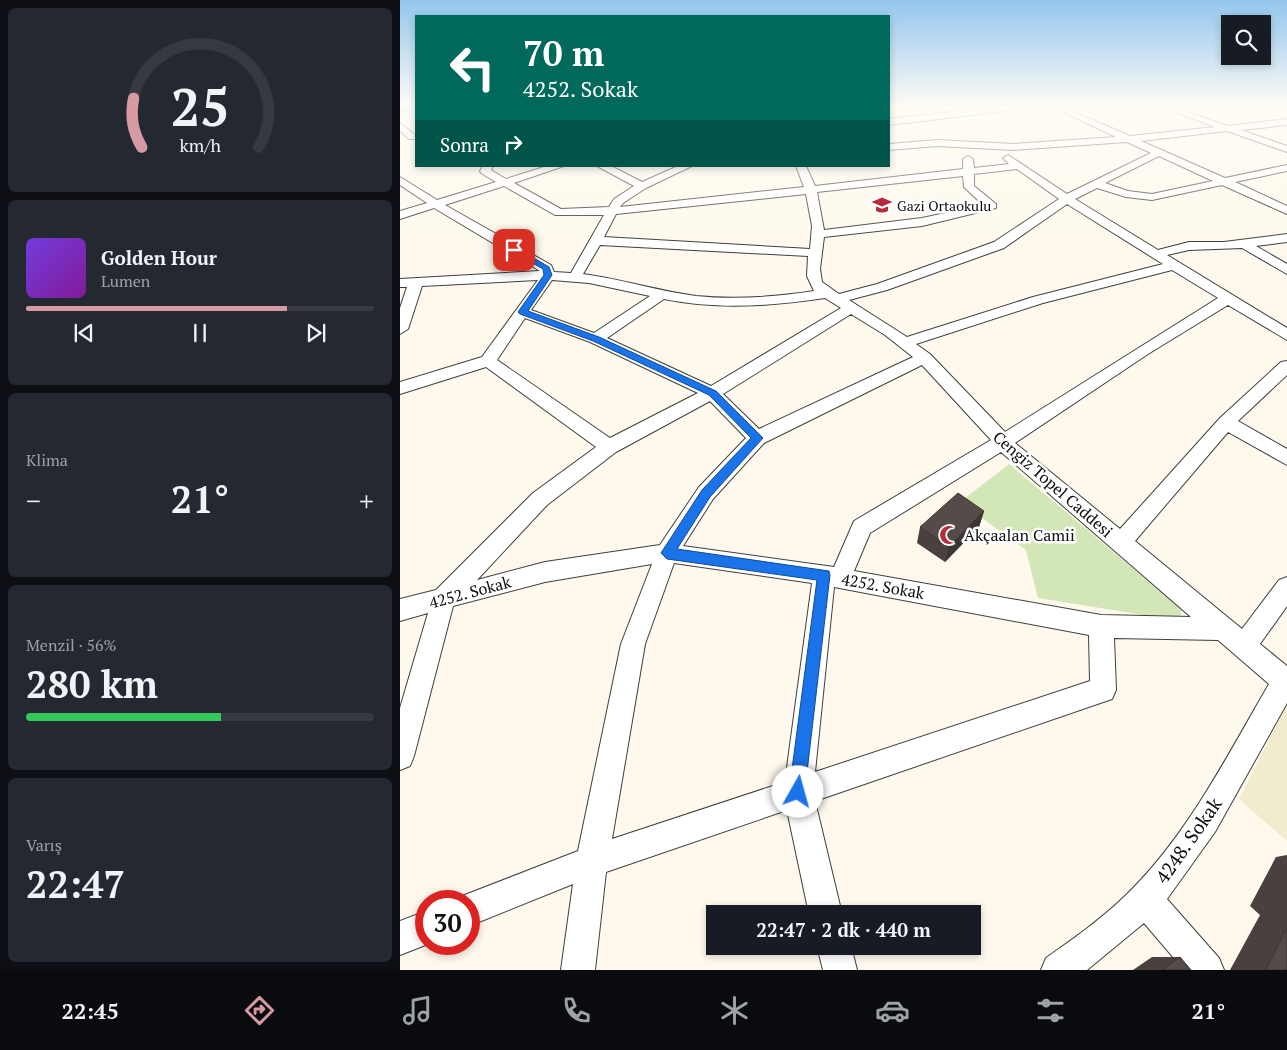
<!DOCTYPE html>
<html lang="tr">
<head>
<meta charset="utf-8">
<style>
  :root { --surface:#171b24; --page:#242831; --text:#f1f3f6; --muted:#9ea1a6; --line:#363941; --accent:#d59aa3 }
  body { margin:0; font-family:"PT Serif",serif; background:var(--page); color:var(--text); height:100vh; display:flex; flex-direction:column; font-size:19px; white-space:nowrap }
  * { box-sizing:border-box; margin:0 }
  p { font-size:16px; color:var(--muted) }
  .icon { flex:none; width:28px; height:28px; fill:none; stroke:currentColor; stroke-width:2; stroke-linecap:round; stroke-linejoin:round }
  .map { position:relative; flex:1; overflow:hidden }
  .panel { display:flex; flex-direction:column; gap:8px; padding:8px; background:#0d0f14; width:400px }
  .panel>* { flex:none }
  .hud { position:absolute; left:15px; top:15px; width:475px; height:152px; border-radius:0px; box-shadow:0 2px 8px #0003; background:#00695c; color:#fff; overflow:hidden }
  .tools { position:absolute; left:821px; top:15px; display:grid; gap:10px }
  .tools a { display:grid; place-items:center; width:50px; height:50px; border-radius:0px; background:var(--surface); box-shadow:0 2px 8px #0003; font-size:25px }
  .speed { position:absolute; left:15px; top:890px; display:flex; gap:10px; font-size:25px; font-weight:700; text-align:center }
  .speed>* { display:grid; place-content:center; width:65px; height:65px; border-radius:50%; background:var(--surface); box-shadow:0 2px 8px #0003; line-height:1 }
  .speed .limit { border:8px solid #d22; background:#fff; color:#111 }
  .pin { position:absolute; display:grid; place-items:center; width:42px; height:42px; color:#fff; margin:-21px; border-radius:10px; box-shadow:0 2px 8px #0006 }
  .me { position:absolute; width:55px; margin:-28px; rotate:7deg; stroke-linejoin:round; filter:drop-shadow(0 0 4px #0008) }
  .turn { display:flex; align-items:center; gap:18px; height:105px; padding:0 25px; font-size:22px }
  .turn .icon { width:65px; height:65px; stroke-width:2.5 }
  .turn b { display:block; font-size:35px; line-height:42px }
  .then { display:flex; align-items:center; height:48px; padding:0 25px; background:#0003; gap:10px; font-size:19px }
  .big { font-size:38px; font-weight:700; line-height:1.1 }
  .panel .widget { flex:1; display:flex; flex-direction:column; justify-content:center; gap:8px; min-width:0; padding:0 18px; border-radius:8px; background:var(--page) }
  .panel .dial { align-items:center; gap:0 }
  .dial svg { height:130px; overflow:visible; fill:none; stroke:var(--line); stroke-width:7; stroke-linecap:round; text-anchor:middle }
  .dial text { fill:var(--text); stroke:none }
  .song { display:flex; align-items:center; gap:15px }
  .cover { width:60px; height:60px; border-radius:8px; background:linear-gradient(135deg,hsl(260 70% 55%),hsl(290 70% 35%)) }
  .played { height:5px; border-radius:2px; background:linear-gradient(90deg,var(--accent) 75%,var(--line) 75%) }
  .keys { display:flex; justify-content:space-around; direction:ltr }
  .heat { display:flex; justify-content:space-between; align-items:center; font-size:28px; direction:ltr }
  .charge { height:8px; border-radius:4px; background:linear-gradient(90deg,#34c759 56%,var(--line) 0) }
  .trip { position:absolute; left:306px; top:905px; width:275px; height:50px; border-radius:0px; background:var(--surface); box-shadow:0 2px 8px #0003; font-weight:700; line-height:50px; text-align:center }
  .tab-bar { display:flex; height:80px; justify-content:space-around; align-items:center; background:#090b0e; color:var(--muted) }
  .tab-bar .icon { width:35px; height:35px }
  .tab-bar .selected { color:var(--accent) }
  .tab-bar b { font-size:22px; color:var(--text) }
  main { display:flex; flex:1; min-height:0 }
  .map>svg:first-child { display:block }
  .farmland { fill:#f2ecce }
  .green { fill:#d3e6b8 }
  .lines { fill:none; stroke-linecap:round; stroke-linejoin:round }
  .minor-casing { stroke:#3f3f3f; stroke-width:2 }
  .minor { fill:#fff; fill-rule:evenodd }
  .wall { fill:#48413f }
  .shaded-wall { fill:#3b3533 }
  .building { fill:#544c49; stroke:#3b3533 }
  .route { fill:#1a73e8; stroke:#114b97 }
  .labels { text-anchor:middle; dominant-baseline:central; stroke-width:5; stroke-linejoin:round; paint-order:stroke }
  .far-poi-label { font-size:14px; fill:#0c0c0c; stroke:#fff; text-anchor:start }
  .street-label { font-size:16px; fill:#0c0c0c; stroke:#fff }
  .poi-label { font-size:16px; fill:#0c0c0c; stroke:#fff; text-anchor:start }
  .near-street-label { font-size:19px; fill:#0c0c0c; stroke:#fff }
</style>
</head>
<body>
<main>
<section class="panel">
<div class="widget dial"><svg viewBox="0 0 100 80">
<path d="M14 69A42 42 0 1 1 86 69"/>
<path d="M14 69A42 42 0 0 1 9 39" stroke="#d59aa3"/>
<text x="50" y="56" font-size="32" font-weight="700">25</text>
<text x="50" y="72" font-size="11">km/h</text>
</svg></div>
<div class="widget">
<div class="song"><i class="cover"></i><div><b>Golden Hour</b><p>Lumen</p></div></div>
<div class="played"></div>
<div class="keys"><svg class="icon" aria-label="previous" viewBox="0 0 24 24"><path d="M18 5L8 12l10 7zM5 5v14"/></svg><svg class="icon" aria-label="pause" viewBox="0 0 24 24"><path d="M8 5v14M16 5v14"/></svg><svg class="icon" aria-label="next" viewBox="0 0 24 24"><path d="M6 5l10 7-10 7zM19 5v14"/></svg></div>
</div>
<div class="widget"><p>Klima</p>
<div class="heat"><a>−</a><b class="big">21°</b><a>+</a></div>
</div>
<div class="widget"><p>Menzil · 56%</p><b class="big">280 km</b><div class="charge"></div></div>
<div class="widget"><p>Varış</p><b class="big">22:47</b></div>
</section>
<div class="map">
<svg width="887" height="970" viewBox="0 0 887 970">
  <rect width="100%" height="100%" fill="#fef9ec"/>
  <!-- farmland -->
  <polygon class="farmland" points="887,704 887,841 839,799"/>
  <!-- green -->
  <polygon class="green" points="609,464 781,609 781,621 638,598 626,550 560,502"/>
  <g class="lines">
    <!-- minor casing -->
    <g class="minor-casing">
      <g id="minor">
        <polygon points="594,107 617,107 613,110 489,125 489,119"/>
        <path d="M 653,107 L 663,107 L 730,136 L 815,127 L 762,107 L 773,107 L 828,126 L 887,119 L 887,125 L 841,130 L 887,146 L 887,152 L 827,131 L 741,141 L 825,178 L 887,165 L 887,171 L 835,182 L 887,206 L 887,214 L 822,185 L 752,200 L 726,197 L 697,188 L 675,199 L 758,250 L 789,242 L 824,242 L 887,234 L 887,242 L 856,246 L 887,264 L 887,274 L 842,248 L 789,250 L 767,255 L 887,328 L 887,340 L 828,305 L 748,354 L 615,443 L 720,529 L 820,418 L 881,362 L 887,361 L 887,375 L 838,421 L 887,449 L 887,465 L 828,432 L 735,541 L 842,629 L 879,580 L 887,577 L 887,606 L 860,644 L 887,666 L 887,703 L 815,832 L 767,899 L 819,958 L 824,970 L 784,970 L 744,923 L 687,970 L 641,970 L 646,958 C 673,939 700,920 724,897 C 786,838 826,758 869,684 L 818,640 L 714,638 L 716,690 L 712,699 L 415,801 L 442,914 L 409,914 L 387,810 L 206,872 L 195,970 L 161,970 L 173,884 L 69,926 L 69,901 L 56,901 L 57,898 L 178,851 L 221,644 L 252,564 L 145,582 L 53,606 L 14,756 L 10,766 L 0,770 L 0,708 L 28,613 L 0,621 L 0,599 L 36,590 L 133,493 L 196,447 L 86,367 L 0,394 L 0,382 L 82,357 L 138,280 L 22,286 L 8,329 L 0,334 L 0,308 L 7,287 L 0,287 L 0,279 L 140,271 L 34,208 L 0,219 L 0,211 L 27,203 L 0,185 L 0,177 L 37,200 L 96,182 L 81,173 L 80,171 L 83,166 L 93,166 L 91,170 L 106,179 L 147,166 L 164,166 L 114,183 L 161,209 L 209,207 L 214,199 L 234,186 L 197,166 L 211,166 L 242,182 L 278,166 L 292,166 L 246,188 L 223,203 L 220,207 L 404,187 L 396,166 L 406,166 L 415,186 L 563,169 L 563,159 L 568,156 L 573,159 L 574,168 L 609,164 L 603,158 L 608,155 L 667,194 L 751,153 L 727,142 L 614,150 L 537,146 L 489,150 L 489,144 L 537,140 L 614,144 L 716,137 ZM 759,156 L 813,181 L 752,194 L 728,191 L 705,183 ZM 617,169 L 659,199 L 594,242 L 477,284 L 439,294 L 422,282 L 420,269 L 424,237 L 522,226 L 596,208 L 596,204 L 574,186 L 574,174 ZM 563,176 L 564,187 L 583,205 L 522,218 L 424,230 L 417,192 ZM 104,186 L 155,215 L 204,215 L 171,273 L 154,272 L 151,265 L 45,205 ZM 406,194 L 412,226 L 410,249 L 204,237 L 216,214 ZM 667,204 L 763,264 L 633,297 L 507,337 L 449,300 L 487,290 L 604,248 ZM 200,245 L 408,256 L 407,276 L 414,291 C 375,297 335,300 296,296 C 258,291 221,279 183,274 ZM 772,270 L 818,298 L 605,432 L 530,354 L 516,344 L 643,303 ZM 152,280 L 189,283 L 250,296 L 194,333 L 131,310 ZM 425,298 L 441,308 L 311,386 L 207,338 L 264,299 C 318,310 371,306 425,298 ZM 451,314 L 485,335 L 513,357 L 359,429 L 323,394 ZM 125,318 L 190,342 L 298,393 L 210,438 L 97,360 ZM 522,365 L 591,440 L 454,521 L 434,567 L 283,546 L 313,499 L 364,443 ZM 310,401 L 346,438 L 299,487 L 260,545 L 145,562 L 77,580 L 147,505 L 216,452 ZM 601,452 L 791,617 L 701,615 L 454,571 L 470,533 ZM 274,563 L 412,583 L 385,782 L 212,839 L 245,644 ZM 434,587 L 689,635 L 690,681 L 415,772 Z"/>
        <polygon points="0,123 15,135 15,139 9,139 0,131"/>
        <polygon points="26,911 26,944 28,944 0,955 0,921"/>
        <polygon points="417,946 451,946 457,970 423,970"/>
      </g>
    </g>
    <!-- minor -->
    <use href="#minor" class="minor"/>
  </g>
  <!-- wall -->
  <g class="wall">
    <polygon points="584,511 579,527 545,562 517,543 520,527"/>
    <polygon points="887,855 887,970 830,970 860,915 850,906 876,857"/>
    <polygon points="752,957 780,957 791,970 733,970"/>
  </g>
  <!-- shaded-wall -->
  <g class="shaded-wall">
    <polygon points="0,107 11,107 12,108 0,112"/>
    <polygon points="584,511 579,527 545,562 549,547"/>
  </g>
  <!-- building -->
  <g class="building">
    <polygon points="558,493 584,511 549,547 520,527"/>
    <polygon points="887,928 887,970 866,970"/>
    <polygon points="780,957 791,970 762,970"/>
  </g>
  <!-- sky -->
  <linearGradient id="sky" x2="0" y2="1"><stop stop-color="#93c6ec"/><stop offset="0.44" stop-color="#fffcf6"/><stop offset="1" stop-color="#fffcf6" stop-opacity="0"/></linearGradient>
  <rect width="887" height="242" fill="url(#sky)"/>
  <!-- route -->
  <polygon class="route" points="112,248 117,248 149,267 152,275 128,311 199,337 316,391 363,438 310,497 277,549 429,571 430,575 404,798 398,800 392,798 389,792 417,580 267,559 261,553 302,490 351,438 309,395 193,341 120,314 118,312 144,275 143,269 112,251"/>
  <!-- icons -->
  <defs>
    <g id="school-bare" transform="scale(1.5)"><path d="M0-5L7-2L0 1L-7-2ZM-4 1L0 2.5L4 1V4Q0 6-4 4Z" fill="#b32d3d" stroke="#fff" stroke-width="2.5" paint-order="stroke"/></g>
    <g id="mosque-bare" transform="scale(1.5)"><path d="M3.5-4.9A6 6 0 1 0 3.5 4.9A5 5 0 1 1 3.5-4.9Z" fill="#b32d3d" stroke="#fff" stroke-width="2.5" paint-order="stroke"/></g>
  </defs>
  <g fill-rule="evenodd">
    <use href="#school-bare" x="482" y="205"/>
    <use href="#mosque-bare" x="549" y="535"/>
  </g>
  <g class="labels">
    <!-- far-poi labels -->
    <g class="far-poi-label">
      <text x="497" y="205">Gazi Ortaokulu</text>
    </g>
    <!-- street labels -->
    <g class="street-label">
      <text transform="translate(653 484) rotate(41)">Cengiz Topel Caddesi</text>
      <text transform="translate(483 586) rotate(10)">4252. Sokak</text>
      <text transform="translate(70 592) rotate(-15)">4252. Sokak</text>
    </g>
    <!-- poi labels -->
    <g class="poi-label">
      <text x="564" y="535">Akçaalan Camii</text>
    </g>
    <!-- near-street labels -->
    <g class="near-street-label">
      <text transform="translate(788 840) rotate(-55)">4248. Sokak</text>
    </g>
  </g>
</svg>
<div class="tools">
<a><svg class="icon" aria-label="search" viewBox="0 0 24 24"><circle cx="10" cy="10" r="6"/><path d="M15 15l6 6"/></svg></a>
</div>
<div class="speed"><div class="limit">30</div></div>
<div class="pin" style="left:114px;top:250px;background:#d93025"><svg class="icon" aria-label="arrive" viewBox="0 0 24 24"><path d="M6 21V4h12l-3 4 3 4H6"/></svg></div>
<svg class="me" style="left:398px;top:792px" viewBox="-20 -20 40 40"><circle r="19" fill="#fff"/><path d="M0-13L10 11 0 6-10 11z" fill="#1a73e8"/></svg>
<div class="trip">22:47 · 2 dk · 440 m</div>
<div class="hud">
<div class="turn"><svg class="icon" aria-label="left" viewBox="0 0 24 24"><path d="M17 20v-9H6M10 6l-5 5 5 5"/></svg><div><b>70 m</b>4252. Sokak</div></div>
<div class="then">Sonra<svg class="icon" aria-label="right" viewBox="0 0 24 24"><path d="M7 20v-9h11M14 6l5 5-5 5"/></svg></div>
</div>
</div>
</main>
<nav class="tab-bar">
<b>22:45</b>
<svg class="icon selected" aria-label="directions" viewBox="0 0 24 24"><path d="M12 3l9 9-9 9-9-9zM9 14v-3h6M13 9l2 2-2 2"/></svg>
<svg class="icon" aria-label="music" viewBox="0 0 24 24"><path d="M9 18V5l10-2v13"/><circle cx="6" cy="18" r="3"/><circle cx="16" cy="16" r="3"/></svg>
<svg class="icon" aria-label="phone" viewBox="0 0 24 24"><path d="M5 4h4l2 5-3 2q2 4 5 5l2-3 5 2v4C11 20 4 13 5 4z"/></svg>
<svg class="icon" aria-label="climate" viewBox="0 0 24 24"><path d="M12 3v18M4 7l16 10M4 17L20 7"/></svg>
<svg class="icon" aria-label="car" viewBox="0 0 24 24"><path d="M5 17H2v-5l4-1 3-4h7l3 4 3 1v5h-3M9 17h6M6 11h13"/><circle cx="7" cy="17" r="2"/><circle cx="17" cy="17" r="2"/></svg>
<svg class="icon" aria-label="filters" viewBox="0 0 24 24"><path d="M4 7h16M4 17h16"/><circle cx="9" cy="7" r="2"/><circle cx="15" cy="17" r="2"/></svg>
<b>21°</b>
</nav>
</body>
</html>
